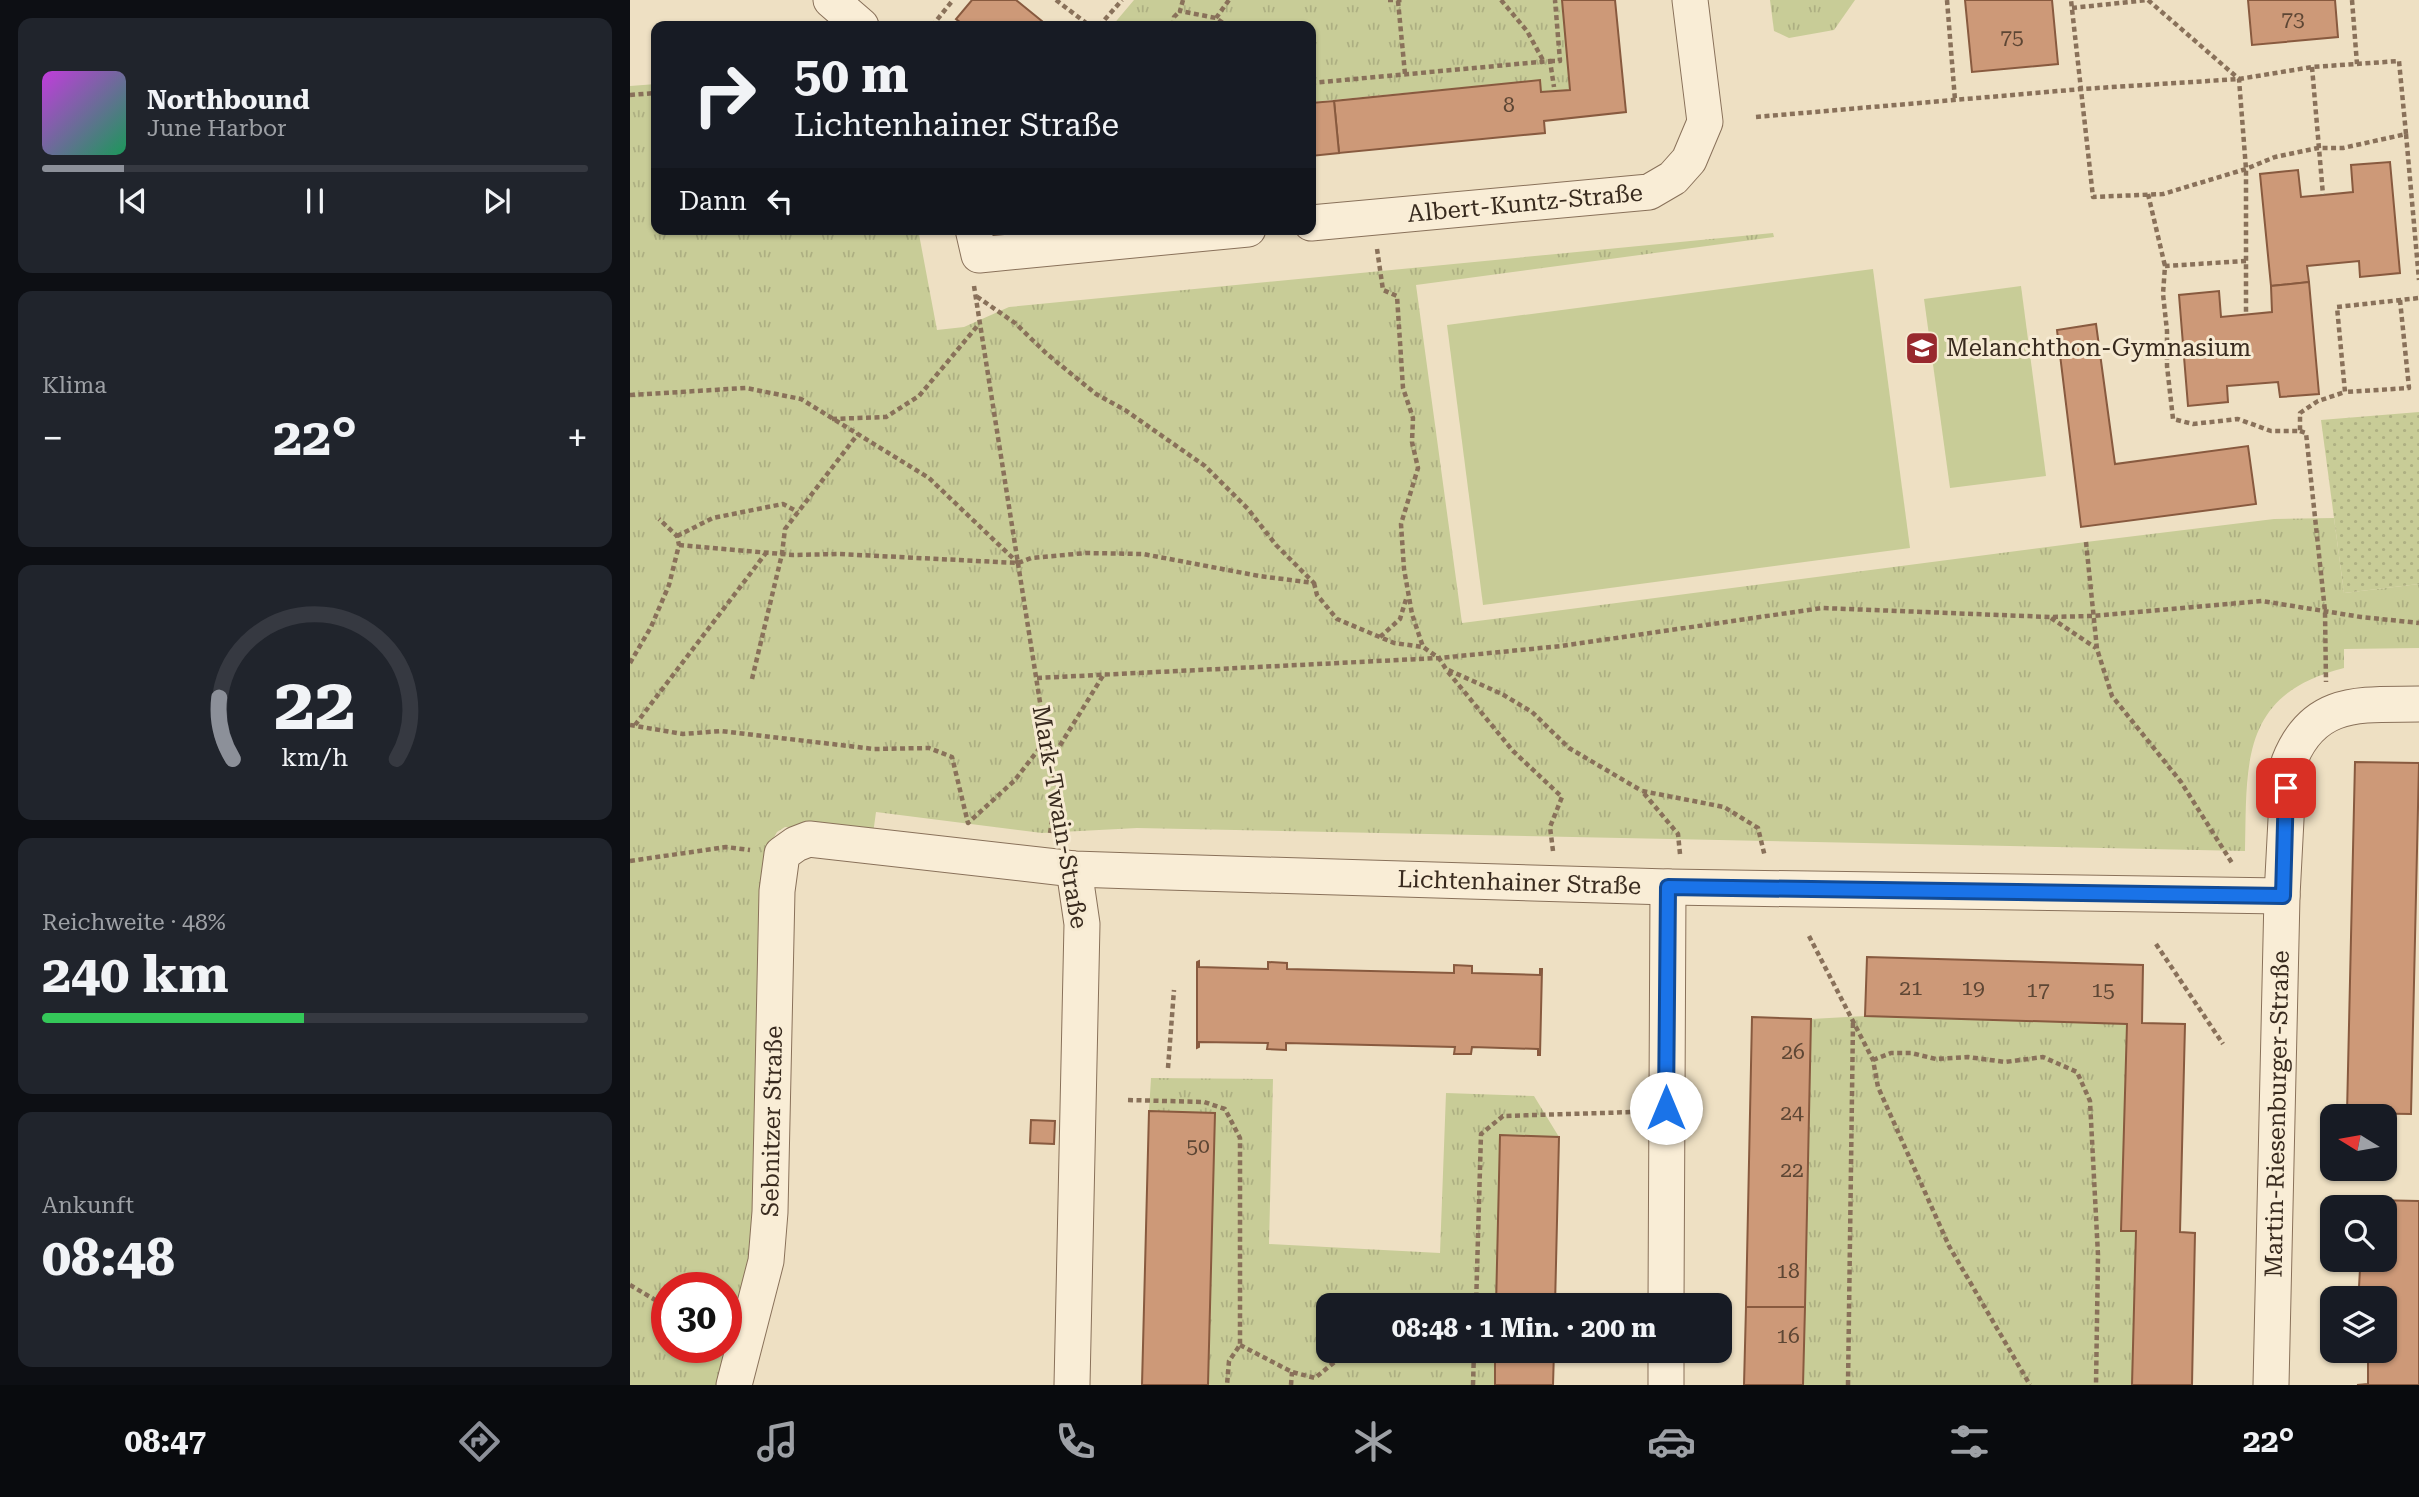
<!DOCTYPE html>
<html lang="de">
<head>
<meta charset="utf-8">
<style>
  :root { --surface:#171b24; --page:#20242c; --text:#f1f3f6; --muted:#9ea1a6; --line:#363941; --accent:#8c9099 }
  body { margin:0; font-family:"Roboto Serif",serif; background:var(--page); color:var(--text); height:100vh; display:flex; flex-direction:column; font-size:26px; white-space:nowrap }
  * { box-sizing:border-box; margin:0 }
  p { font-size:23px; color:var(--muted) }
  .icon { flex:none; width:38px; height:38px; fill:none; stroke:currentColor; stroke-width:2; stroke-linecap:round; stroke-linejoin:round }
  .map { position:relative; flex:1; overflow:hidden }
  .panel { display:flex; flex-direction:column; gap:18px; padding:18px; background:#0d0f14; width:630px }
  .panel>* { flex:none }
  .banner { position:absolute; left:21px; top:21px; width:665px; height:214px; border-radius:14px; box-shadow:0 2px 5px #0004; background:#171b24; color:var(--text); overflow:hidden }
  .needle { width:46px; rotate:281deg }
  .tools { position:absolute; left:1690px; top:1104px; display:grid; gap:14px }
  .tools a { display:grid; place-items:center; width:77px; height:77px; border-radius:14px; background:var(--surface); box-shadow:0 2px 5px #0004; font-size:35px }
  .speed { position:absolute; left:21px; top:1272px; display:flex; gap:14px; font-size:35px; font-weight:700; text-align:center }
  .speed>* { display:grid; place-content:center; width:91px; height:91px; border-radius:50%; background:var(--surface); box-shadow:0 2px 5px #0004; line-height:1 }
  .speed .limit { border:10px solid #d22; background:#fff; color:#111 }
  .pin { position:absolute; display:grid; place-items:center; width:60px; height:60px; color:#fff; margin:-30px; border-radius:14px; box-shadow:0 4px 10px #0006 }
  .me { position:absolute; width:77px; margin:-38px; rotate:0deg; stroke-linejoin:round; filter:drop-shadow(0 0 5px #0008) }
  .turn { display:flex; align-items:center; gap:24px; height:147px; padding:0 28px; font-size:32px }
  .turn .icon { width:91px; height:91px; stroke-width:2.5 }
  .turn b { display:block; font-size:49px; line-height:60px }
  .then { display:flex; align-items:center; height:66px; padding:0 28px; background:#0003; gap:14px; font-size:26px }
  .big { font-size:52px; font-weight:700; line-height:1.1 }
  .panel .widget { flex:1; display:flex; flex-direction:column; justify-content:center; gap:10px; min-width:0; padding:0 24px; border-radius:14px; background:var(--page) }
  .panel .dial { align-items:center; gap:0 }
  .dial svg { height:182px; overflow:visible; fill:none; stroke:var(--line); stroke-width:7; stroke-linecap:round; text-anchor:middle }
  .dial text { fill:var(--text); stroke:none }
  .song { display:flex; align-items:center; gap:21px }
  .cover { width:84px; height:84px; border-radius:10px; background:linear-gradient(135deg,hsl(290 70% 55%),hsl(150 70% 35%)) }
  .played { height:7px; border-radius:4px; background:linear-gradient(90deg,var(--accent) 15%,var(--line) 15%) }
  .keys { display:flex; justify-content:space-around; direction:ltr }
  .heat { display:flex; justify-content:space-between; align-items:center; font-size:38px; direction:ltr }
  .charge { height:10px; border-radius:5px; background:linear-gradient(90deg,#34c759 48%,var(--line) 0) }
  .trip { position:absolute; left:686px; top:1293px; width:416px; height:70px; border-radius:14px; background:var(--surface); box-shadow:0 2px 5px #0004; font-weight:700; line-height:70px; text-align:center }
  .dock { display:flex; height:112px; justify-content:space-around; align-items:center; background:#090b0e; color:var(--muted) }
  .dock .icon { width:49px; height:49px }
  .dock .selected { color:var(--accent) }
  .dock b { font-size:32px; color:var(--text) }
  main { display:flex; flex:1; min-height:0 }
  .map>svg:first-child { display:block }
  .grass { fill:url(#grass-tufts); fill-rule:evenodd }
  .garden { fill:url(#garden-dots) }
  .pitch { fill:#c8cc97 }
  .building { fill:#cd9978; stroke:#885a3f; stroke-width:2 }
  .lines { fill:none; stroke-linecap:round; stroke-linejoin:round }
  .minor-casing { stroke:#89715a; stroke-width:37 }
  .path { stroke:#89715a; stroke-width:4.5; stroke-dasharray:5 3.5; stroke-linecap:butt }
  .minor { stroke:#f9edd6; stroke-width:35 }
  .route-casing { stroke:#114b97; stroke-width:18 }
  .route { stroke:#1a73e8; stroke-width:12 }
  .labels { text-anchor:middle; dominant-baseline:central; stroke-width:6; stroke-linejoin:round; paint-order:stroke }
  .number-label { font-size:21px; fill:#5d4634 }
  .street-label { font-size:24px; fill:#382a1e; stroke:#f6ead2 }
  .poi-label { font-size:24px; fill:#382a1e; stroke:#f6ead2; text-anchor:start }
</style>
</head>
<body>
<main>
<section class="panel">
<div class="widget">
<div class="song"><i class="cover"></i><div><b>Northbound</b><p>June Harbor</p></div></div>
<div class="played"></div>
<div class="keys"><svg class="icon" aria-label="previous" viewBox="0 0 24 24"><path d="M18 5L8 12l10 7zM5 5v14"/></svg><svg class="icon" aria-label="pause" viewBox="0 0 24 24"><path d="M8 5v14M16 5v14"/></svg><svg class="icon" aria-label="next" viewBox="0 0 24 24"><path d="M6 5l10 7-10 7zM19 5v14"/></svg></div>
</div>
<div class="widget"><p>Klima</p>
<div class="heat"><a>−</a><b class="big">22°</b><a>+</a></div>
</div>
<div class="widget dial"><svg viewBox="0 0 100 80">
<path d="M14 69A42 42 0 1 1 86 69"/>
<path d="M14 69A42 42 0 0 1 8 42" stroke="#8c9099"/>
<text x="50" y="56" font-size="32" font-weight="700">22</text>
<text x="50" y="72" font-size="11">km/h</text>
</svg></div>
<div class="widget"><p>Reichweite · 48%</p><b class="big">240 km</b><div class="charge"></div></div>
<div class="widget"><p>Ankunft</p><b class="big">08:48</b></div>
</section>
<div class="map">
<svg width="1789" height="1385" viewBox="0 0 1789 1385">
  <defs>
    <pattern id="grass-tufts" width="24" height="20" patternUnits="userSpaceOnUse" patternTransform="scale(1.75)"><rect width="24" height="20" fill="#c8cc97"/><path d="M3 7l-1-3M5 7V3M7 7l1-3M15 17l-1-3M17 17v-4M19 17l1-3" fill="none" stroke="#adaf82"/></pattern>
    <pattern id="garden-dots" width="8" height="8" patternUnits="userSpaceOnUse" patternTransform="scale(1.75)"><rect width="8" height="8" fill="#c8cc97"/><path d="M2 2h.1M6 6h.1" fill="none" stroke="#adaf82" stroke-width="1.8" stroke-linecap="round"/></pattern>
  </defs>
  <rect width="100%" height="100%" fill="#eee0c3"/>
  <!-- grass -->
  <g class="grass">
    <polygon points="504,0 932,0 940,90 911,92 910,80 681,102 681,26 482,26"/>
    <polygon points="1140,0 1225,0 1204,30 1159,38 1144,31"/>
    <path d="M 26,84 L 26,229 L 288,229 L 307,330 L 334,327 L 379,307 L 1143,233 L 1144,237 L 786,285 L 832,623 L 1456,542 L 1644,519 L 1704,518 L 1714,593 L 1789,584 L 1789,648 L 1714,649 L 1714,668 C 1610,694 1617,763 1615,851 L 507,828 L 412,833 L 246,812 L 243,834 L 155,827 L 147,832 L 142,841 L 131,1260 L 94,1385 L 0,1385 L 0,86 ZM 37,1288 L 96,1288 L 96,1348 L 37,1348 Z"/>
    <polygon points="1235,1016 1497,1024 1491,1230 1506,1231 1502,1385 1173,1385 1181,1019"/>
    <polygon points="521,1078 643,1079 639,1244 810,1253 816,1093 904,1096 929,1137 871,1135 866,1305 698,1306 698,1351 865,1351 865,1385 578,1385 585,1113 519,1111"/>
  </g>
  <!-- garden -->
  <polygon class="garden" points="1789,412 1789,584 1714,593 1691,420"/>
  <!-- pitch -->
  <g class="pitch">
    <polygon points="1243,269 1280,548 853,605 817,325"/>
    <polygon points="1391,286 1416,476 1320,488 1294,299"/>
  </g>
  <!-- building -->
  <g class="building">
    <polygon points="342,0 386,0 418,26 335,26 326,19"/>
    <polygon points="932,0 985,0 996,112 914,121 915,133 709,153 704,101 910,80 911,92 940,90"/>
    <polygon points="1335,0 1422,0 1428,64 1342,72"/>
    <polygon points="1618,0 1705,0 1708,37 1622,45"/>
    <polygon points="704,101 709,153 681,156 681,103"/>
    <polygon points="1760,162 1770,273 1730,277 1729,261 1677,266 1679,282 1641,286 1630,174 1668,170 1671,197 1693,195 1723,192 1721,165"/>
    <polygon points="1679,282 1689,394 1650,397 1648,382 1597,386 1598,402 1558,406 1549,295 1589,291 1591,317 1642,312 1641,286"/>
    <polygon points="1466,324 1485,464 1618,446 1626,504 1451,527 1427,330"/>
    <polygon points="1725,762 1789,763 1781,1114 1717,1113"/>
    <polygon points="1237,957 1513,965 1512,1023 1555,1024 1550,1232 1565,1233 1562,1385 1502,1385 1506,1231 1491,1231 1497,1024 1235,1016"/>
    <polygon points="569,961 569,967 638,969 638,962 657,963 657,969 824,973 824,965 842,966 842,973 910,975 910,969 912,969 910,1055 908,1055 908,1049 842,1047 841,1054 824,1054 825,1047 656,1043 656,1050 637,1049 638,1043 569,1042 569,1047 567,1048 567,962"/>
    <polygon points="1122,1017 1181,1019 1175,1307 1116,1307"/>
    <polygon points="519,1111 585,1113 578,1385 512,1385"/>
    <polygon points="401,1120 425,1121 424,1144 400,1143"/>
    <polygon points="870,1135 929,1137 925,1306 866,1306"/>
    <polygon points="1742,1200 1789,1201 1789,1385 1727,1385 1738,1384 1738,1351 1755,1351 1755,1298 1740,1298 1740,1288 1729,1287 1730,1269 1740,1269 1741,1260 1755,1260 1755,1208 1732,1208 1732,1204 1742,1204"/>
    <polygon points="1116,1307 1175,1307 1173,1385 1114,1385"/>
    <polygon points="865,1351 924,1351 923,1385 865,1385"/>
  </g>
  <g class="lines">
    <!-- minor casing -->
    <g class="minor-casing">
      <g id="minor">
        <polyline points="201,0 231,26"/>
        <path id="s1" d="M 681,223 L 1019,192 L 1043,178 L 1059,160 L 1075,122 L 1060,0"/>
        <polyline points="343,229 349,255 618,229"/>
        <polyline points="1036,1306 1038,887"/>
        <path id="s2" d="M 104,1385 L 136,1261 L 140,1212 L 147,891 L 152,854 L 166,844 L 179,839 L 444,869 L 504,871 L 1038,887 L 1652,896"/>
        <polyline points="442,1385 452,924 444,869"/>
        <polyline points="1036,1385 1036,1351"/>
        <path id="s3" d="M 1641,1385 L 1652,896 L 1659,762 C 1684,698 1731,705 1789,704"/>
      </g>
    </g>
    <!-- path -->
    <g class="path">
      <polyline points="426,0 460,26"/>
      <polyline points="553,0 550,11 586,18 597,26"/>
      <polyline points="758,0 772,0"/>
      <polyline points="871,0 897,31 914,62"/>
      <polyline points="1317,0 1325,100"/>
      <polyline points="1722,0 1727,64"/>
      <polyline points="768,1 775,74"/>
      <polyline points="1442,8 1518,0 1609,79 1616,169 1616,315"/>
      <polyline points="586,18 599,0"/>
      <polyline points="302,26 323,0"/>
      <polyline points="469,26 492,0"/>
      <polyline points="543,26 544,17 550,11"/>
      <polyline points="920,61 930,61 925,0"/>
      <polyline points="1682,67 1693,195"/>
      <polyline points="681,83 920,61 924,87"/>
      <polyline points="0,95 26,93"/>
      <polyline points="1126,117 1452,89 1609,79 1682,67 1769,61 1776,134 1713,148 1688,148 1645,157 1616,169 1533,194 1463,197 1441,0"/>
      <polyline points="1776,134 1789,280"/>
      <polyline points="1518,194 1535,266"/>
      <polyline points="747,249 753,290 767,296 773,388 783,418 782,442 788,468 771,524 774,569 782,614 793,647"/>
      <polyline points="1616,261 1535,266 1533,294 1537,331 1537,366 1543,419 1563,424 1608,419 1641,431 1670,431 1670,413 1688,401 1715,392"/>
      <polyline points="344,286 416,740 437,836"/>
      <polyline points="1770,300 1779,388 1715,392 1707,307 1789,298"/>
      <polyline points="0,395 116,388 171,399 299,478 388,563"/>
      <polyline points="202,419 256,417 289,396 349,324"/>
      <polyline points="1670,431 1676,433 1695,611 1696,682"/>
      <polyline points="47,536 83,518 153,504 168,512"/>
      <polyline points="1456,542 1467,649 1482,696 1551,782 1602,863"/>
      <polyline points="49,545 163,555 209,554 388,563 401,558 456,553 513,554 629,576 684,583 646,545 618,509 575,466 495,410 466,394 417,354 385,323 346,296"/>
      <polyline points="684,583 687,595 707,619 764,643 793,647 809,658 816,669 872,694 902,712 939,748 1012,791"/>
      <polyline points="1421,618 1466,648"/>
      <polyline points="750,637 770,619 777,596"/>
      <polyline points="0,663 21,627 39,585 49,545 47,536 29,519"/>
      <polyline points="818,672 883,751 932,797 920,827 923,851"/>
      <polyline points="407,678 809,658 931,646 1192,608 1420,617 1462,616 1632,601 1731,617 1789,623"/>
      <polyline points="122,679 152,554 155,529 228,434"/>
      <polyline points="0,725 53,734 91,731 244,749 299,748 322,757 338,823 384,781 416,740"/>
      <polyline points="5,725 136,553"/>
      <polyline points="421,760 474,674"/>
      <polyline points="420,833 426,796"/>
      <polyline points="1050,854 1048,834 1012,791 1094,807 1128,828 1135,857"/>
      <polyline points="0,861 96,847 120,850"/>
      <polyline points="1179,936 1243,1060 1248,1087 1319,1246 1400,1385"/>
      <polyline points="1526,944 1593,1044"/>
      <polyline points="1243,1060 1261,1053 1281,1053 1306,1059 1338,1057 1375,1062 1413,1057 1447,1072 1460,1101 1468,1255 1466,1385"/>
      <polyline points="538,1068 544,990"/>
      <polyline points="498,1100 574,1102 595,1109 610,1138 610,1345 599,1361 597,1385"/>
      <polyline points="0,1285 37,1307"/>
      <polyline points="846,1306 851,1134 873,1116 1004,1112"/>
      <polyline points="610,1345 662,1372 685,1378 718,1351"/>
      <polyline points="661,1385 662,1372"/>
      <polyline points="843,1385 844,1351"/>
      <polyline points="1218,1385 1223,1022"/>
    </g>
    <!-- minor -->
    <use href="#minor" class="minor"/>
  </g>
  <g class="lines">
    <!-- route casing -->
    <g class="route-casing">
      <polyline id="route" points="1036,1108 1038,887 1653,896 1656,788"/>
    </g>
    <!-- route -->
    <use href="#route" class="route"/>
  </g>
  <!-- icons -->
  <defs>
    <g id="school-square" transform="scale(1.75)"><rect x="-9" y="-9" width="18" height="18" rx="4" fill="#98292e" stroke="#f6ead2"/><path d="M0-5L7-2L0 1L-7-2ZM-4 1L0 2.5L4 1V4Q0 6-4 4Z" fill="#fff"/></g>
  </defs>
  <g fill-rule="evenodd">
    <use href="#school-square" x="1292" y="348"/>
  </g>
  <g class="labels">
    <!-- number labels -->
    <g class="number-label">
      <text x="1663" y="19">73</text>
      <text x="1382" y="37">75</text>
      <text x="879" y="105">8</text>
      <text x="1281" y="988">21</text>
      <text x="1343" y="988">19</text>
      <text x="1408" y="990">17</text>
      <text x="1473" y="990">15</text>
      <text x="1163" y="1052">26</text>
      <text x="1162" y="1113">24</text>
      <text x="568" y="1146">50</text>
      <text x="1162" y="1170">22</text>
      <text x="1158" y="1271">18</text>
      <text x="1158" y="1336">16</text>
    </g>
    <!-- street labels -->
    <g class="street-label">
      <text stroke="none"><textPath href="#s1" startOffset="215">Albert-Kuntz-Straße</textPath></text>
      <text transform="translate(430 817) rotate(80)">Mark-Twain-Straße</text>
      <text stroke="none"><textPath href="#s2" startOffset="1279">Lichtenhainer Straße</textPath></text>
      <text stroke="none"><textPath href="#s3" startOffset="271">Martin-Riesenburger-Straße</textPath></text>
      <text stroke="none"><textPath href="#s2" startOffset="268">Sebnitzer Straße</textPath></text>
    </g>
    <!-- poi labels -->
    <g class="poi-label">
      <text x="1316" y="348">Melanchthon-Gymnasium</text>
    </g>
  </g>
</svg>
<div class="tools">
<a><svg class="needle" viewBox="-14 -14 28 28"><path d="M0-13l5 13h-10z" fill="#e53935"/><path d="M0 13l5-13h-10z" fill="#9ea1a6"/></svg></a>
<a><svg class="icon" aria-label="search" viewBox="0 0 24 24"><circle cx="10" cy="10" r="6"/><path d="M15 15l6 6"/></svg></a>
<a><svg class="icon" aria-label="layers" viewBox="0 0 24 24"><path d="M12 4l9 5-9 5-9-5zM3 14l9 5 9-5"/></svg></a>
</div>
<div class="speed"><div class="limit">30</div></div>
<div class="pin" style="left:1656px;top:788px;background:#d93025"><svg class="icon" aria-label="arrive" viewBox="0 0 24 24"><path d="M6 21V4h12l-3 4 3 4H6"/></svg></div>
<svg class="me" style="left:1036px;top:1108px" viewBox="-20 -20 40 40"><circle r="19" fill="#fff"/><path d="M0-13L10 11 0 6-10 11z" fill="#1a73e8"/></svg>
<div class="trip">08:48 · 1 Min. · 200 m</div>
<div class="banner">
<div class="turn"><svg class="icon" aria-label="right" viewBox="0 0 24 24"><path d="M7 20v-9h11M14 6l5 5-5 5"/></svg><div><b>50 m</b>Lichtenhainer Straße</div></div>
<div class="then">Dann<svg class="icon" aria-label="left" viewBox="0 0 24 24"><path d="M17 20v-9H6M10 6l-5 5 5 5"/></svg></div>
</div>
</div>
</main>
<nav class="dock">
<b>08:47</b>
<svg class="icon selected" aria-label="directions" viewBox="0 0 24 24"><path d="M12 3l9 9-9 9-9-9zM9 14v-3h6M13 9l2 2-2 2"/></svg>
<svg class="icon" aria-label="music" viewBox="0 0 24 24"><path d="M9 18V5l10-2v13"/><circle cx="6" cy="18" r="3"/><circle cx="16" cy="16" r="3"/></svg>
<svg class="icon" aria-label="phone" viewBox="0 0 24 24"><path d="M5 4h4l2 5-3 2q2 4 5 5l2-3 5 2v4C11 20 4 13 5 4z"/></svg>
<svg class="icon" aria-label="climate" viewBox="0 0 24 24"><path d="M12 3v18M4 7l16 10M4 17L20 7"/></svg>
<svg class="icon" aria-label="car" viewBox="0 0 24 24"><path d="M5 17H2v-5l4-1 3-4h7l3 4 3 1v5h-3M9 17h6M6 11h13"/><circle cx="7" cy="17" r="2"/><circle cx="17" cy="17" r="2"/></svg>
<svg class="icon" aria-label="filters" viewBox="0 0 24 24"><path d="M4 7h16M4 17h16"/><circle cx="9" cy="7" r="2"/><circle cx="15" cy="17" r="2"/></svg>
<b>22°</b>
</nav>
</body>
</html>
